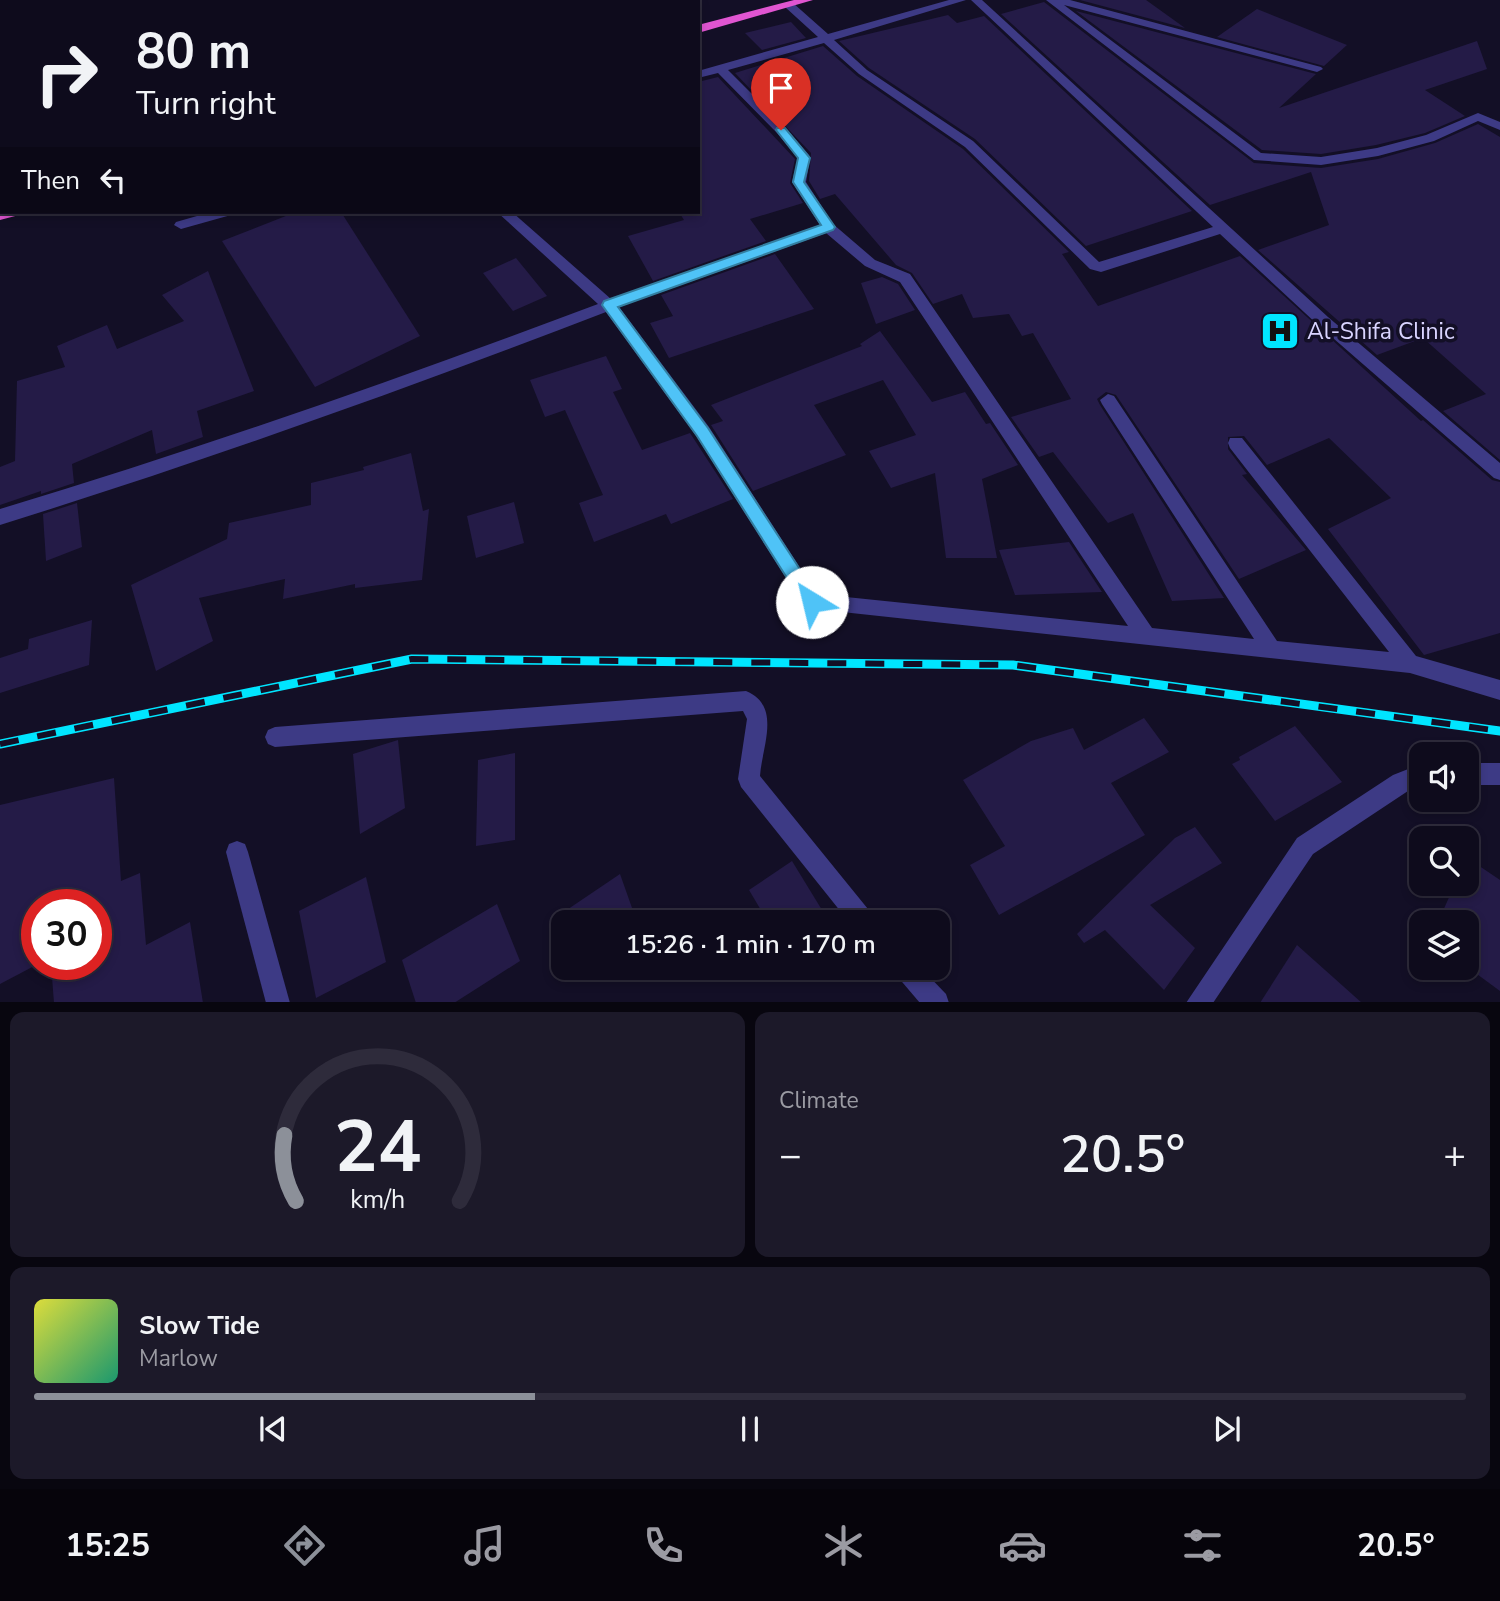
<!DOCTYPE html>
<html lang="en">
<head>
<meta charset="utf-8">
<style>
  :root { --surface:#0e0b1c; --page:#1c1929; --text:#f1f3f6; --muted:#9b9ba3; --line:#2e2b3b; --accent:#8c9099 }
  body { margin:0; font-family:"Nunito Sans",sans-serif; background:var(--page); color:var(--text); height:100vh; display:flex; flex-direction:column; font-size:26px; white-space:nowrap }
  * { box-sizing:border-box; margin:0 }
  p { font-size:23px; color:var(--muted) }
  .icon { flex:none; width:38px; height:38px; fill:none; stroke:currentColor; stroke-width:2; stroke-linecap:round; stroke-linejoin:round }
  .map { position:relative; height:1002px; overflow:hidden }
  .details { display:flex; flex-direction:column; gap:10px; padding:10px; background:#08060f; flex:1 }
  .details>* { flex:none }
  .hud { position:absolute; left:0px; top:0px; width:700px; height:214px; box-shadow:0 4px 10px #0003,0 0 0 2px var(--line); background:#0e0b1c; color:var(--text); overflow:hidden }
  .fabs { position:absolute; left:1409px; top:742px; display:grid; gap:14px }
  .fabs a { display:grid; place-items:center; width:70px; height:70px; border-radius:14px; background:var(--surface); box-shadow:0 4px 10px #0003,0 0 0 2px var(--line); font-size:35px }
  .speed { position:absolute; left:21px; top:889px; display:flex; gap:14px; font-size:35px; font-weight:700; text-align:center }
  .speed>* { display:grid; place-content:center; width:91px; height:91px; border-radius:50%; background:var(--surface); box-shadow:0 4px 10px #0003,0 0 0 2px var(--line); line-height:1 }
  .speed .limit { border:10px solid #d22; background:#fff; color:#111 }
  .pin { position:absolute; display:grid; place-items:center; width:60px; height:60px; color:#fff; margin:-72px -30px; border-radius:50% 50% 50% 0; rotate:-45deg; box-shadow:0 0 7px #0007 }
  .pin .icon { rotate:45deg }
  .me { position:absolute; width:77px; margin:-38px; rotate:324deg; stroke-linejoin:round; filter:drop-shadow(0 0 5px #0008) }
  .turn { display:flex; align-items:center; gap:24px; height:147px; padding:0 21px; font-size:32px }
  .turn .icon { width:91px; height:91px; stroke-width:2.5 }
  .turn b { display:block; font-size:49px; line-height:60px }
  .then { display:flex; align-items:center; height:66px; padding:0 21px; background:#0003; gap:14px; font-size:26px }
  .big { font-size:52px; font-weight:600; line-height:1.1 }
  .details .tile { flex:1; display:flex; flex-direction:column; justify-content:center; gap:10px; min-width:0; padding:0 24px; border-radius:14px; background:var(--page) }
  .details .dial { align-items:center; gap:0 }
  .dial svg { height:182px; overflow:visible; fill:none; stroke:var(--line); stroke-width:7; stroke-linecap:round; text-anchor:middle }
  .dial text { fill:var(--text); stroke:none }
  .song { display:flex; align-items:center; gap:21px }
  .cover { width:84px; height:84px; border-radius:10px; background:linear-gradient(135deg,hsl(60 70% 55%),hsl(160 70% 35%)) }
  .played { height:7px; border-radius:4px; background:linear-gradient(90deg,var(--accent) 35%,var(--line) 35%) }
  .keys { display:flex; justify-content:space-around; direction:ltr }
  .heat { display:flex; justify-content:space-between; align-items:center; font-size:38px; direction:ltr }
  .details .tiles { flex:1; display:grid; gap:10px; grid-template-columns:1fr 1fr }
  .tile:last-child { grid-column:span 2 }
  .trip { position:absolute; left:551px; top:910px; width:399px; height:70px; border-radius:14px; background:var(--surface); box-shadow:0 4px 10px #0003,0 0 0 2px var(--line); font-weight:600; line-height:70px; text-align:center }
  .tabs { display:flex; height:112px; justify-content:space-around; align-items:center; background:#06040b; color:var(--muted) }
  .tabs .icon { width:49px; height:49px }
  .tabs .active { color:var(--accent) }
  .tabs b { font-size:32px; color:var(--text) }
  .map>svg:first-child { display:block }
  .building { fill:#241b47 }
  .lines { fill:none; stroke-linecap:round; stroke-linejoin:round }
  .minor { fill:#3d3a85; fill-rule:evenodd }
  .trunk { fill:#e055d1; fill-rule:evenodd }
  .rail-casing { stroke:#00e5ff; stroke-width:9 }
  .rail { stroke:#130f26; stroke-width:6; stroke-dasharray:19; stroke-linecap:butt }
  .route { fill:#4fc3f7; stroke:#337fa1; stroke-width:2 }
  .labels { text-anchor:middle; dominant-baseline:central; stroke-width:7; stroke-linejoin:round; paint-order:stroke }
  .poi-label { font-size:23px; fill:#d9d4ff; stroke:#130f26; text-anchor:start }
</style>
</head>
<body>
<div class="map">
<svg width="1500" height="1003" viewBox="0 0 1500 1003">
  <rect width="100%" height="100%" fill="#130f26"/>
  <!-- building -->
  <g class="building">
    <polygon points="1080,0 1146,0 1185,28"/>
    <polygon points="1044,2 1254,163 1321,168 1378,159 1435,143 1478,124 1500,137 1500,460 1443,411 1486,394 1423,338 1377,355 1258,250 1329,225 1311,172 1210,205 1001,14"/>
    <polygon points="1257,9 1347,45 1324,66 1217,37"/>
    <polygon points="1076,11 1316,74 1279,108 1477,41 1487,69 1425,90 1465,116 1425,133 1376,145 1321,154 1262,150"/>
    <polygon points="948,15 957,23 984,16 1192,211 1086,246 975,139 869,68 839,41"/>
    <polygon points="791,22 806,38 762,50 745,33"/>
    <polygon points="823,46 857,76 963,149 1069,252 1062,254 1098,306 1240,256 1421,421 1423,420 1492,480 1500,482 1500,633 1424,655 1328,529 1391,498 1329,438 1267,465 1244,436 1228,437 1228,449 1247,474 1242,475 1306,550 1239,579 1116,395 1106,392 1097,399 1100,405 1224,598 1172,601 1133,513 1108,523 1053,452 1039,457 1011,417 1071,399 1033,333 1022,336 1009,314 973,318 962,294 933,304 912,273 896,265 835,194 820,199 809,181 811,153 735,73"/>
    <polygon points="718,77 795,159 790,183 803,203 750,219 766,241 653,281 628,236 684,220 679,212 698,212 698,82"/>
    <polygon points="296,212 341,212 420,336 315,387 222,241"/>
    <polygon points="775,254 814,309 669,358 650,323 673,316 661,295"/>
    <polygon points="516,258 547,296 513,311 483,273"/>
    <polygon points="208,271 254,391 197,411 203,437 156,454 152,430 72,464 74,483 41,494 41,491 0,505 0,467 15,461 17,381 65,367 57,346 107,325 117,349 184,321 162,295"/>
    <polygon points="882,277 898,284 915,310 876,324 861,283"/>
    <polygon points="880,331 932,402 965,392 986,424 990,423 1018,465 982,479 997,558 946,558 935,473 891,488 869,451 916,435 883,380 814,405 846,455 753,491 711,425 723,421 711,405 862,346 860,344"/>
    <polygon points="606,356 622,389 613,392 642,450 690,433 733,499 671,524 666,514 594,542 579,503 603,495 565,410 545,417 530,380"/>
    <polygon points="411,453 423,511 429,509 422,580 355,588 355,584 283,599 285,579 199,598 213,641 156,671 131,585 227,539 229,523 311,505 311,483 364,470 363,467"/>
    <polygon points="514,502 524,543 476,558 467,516"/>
    <polygon points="77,503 82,547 46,561 43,514"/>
    <polygon points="1069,542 1102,592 1015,595 999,550"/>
    <polygon points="92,620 89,665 0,693 0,658 28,649 29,639"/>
    <polygon points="1144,718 1169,752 1111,783 1145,835 999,915 970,865 1005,846 963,780 1031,741 1073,728 1084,750"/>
    <polygon points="1295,726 1342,782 1275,821 1232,764 1240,760 1239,757"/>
    <polygon points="398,740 405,808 360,834 353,754"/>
    <polygon points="515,753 515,840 476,846 478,760"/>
    <polygon points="114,778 121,881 140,873 146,945 190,922 203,1003 54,1003 51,964 96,964 96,905 37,905 38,964 0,984 0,805"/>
    <polygon points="1195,827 1222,863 1150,905 1195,948 1164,990 1105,930 1084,943 1077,934 1175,838"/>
    <polygon points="1466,857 1500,880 1500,991 1466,966 1466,922 1438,922 1455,884 1466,884"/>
    <polygon points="792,861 822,910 805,922 768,922 749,890"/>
    <polygon points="620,874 637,922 549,922"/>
    <polygon points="366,877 386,962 316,998 299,911"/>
    <polygon points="497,904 520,961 454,1003 416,1003 402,960"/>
    <polygon points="1297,945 1362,1003 1260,1003"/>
  </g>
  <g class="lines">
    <!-- minor -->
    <g class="minor">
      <path d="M 949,0 L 966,0 L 834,40 L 867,70 L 973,141 L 1099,262 L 1213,227 L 971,0 L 982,0 L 1328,317 L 1500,463 L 1500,480 L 1494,478 L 1318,325 L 1220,234 L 1101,272 L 1090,269 L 965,147 L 859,74 L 824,43 L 728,70 L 785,127 L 809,155 L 810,158 L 806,182 L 833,224 L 875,260 L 910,274 L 1152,628 L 1254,639 L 1102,404 L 1100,400 L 1108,394 L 1114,396 L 1277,641 L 1389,652 L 1230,448 L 1228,443 L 1230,438 L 1242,438 L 1416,656 L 1500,680 L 1500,700 L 1410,673 L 805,608 L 697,437 L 606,312 C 406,389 205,461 0,525 L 0,509 C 202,448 401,378 598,304 L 497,212 L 512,212 L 611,299 L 820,225 L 792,182 L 798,158 L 777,133 L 718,73 L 698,78 L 698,71 L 818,37 L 785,7 L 785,3 L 793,3 L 828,34 ZM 826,233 L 865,266 L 900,282 L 1128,626 L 817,594 L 709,427 L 619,307 Z"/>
      <polygon points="1046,0 1070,0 1321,67 1323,69 1317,72 1064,5 1261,153 1321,157 1377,148 1426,135 1478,113 1500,122 1500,130 1478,121 1434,141 1378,156 1321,165 1254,160"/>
      <polygon points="211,212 233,212 231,215 181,229 174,225 176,222"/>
      <path d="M 746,691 C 782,706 762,746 760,776 L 872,914 L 876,922 L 849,922 L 741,787 L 738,779 L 747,719 L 743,711 L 275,747 L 268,744 L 265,737 L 268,730 L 275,727 Z"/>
      <rect x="1466" y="763" width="34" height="22"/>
      <polygon points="1421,764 1421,786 1408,791 1313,854 1213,1003 1186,1003 1297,838 1393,775"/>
      <polygon points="237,841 245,844 248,852 290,1003 266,1003 226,852 229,844"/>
      <polygon points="893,968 921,968 946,994 949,1003 920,1003 897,976"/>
    </g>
    <!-- trunk -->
    <g class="trunk">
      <polygon points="794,0 813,0 698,33 698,25"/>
      <polygon points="0,210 2,212 21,212 19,215 0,220"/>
    </g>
    <!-- rail casing -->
    <g class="rail-casing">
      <polyline id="rail" points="0,744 412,659 1013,665 1500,731"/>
    </g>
    <!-- rail -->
    <use href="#rail" class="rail"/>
  </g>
  <!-- route -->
  <polygon class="route" points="777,128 785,128 810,158 804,182 835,227 833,230 618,307 708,428 818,597 821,602 818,608 812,610 806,608 697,436 602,305 604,301 821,225 793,182 798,158 776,130"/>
  <!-- icons -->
  <defs>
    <g id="hospital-square" transform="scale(2.0125)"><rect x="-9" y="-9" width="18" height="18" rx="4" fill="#00e5ff" stroke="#130f26"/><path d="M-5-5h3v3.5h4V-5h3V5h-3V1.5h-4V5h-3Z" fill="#111"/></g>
  </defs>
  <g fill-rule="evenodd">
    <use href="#hospital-square" x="1280" y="331"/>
  </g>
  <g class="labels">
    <!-- poi labels -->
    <g class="poi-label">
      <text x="1307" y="331">Al-Shifa Clinic</text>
    </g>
  </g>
</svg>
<div class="fabs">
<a><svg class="icon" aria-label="sound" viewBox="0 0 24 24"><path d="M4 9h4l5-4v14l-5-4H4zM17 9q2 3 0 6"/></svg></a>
<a><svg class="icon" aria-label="search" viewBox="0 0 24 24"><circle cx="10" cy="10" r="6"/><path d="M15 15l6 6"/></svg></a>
<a><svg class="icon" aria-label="layers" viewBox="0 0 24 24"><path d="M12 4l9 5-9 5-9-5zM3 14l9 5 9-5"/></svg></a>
</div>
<div class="speed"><div class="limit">30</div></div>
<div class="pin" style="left:781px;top:130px;background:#d93025"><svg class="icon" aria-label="arrive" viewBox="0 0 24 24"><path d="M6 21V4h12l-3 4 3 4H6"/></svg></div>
<svg class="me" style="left:812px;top:602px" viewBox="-20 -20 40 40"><circle r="19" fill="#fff"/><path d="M0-13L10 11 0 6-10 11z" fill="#4fc3f7"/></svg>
<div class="trip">15:26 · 1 min · 170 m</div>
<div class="hud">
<div class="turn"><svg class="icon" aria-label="right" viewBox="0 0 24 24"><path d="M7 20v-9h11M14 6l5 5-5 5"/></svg><div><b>80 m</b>Turn right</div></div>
<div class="then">Then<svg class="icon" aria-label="left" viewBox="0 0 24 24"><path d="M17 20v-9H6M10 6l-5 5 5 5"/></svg></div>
</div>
</div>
<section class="details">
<div class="tiles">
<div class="tile dial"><svg viewBox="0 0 100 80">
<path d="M14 69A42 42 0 1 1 86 69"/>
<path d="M14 69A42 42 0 0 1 9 40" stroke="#8c9099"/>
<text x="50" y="56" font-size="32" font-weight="700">24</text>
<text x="50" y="72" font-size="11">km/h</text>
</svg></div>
<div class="tile"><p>Climate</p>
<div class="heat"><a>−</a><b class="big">20.5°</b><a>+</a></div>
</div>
<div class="tile">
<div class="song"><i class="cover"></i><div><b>Slow Tide</b><p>Marlow</p></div></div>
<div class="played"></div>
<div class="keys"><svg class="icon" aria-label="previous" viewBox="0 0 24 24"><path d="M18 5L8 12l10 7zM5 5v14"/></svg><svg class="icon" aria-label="pause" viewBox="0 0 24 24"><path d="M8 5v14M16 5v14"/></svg><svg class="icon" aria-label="next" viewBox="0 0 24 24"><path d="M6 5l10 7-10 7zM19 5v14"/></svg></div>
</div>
</div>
</section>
<nav class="tabs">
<b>15:25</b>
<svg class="icon active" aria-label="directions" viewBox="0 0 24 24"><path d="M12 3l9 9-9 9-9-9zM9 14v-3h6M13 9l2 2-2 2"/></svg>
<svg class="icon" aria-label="music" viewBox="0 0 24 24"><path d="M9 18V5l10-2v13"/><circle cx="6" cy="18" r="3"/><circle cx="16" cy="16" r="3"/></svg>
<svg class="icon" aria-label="phone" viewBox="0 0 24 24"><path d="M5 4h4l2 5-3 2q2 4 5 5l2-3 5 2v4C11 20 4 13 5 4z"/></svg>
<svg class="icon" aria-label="climate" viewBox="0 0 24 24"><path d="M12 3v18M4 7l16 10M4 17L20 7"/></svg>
<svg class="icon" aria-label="car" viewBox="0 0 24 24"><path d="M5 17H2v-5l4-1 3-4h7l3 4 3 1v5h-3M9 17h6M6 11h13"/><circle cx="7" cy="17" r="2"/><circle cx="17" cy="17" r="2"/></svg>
<svg class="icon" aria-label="filters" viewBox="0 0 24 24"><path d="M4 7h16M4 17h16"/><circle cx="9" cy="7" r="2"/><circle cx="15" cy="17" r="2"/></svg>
<b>20.5°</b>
</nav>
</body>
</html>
